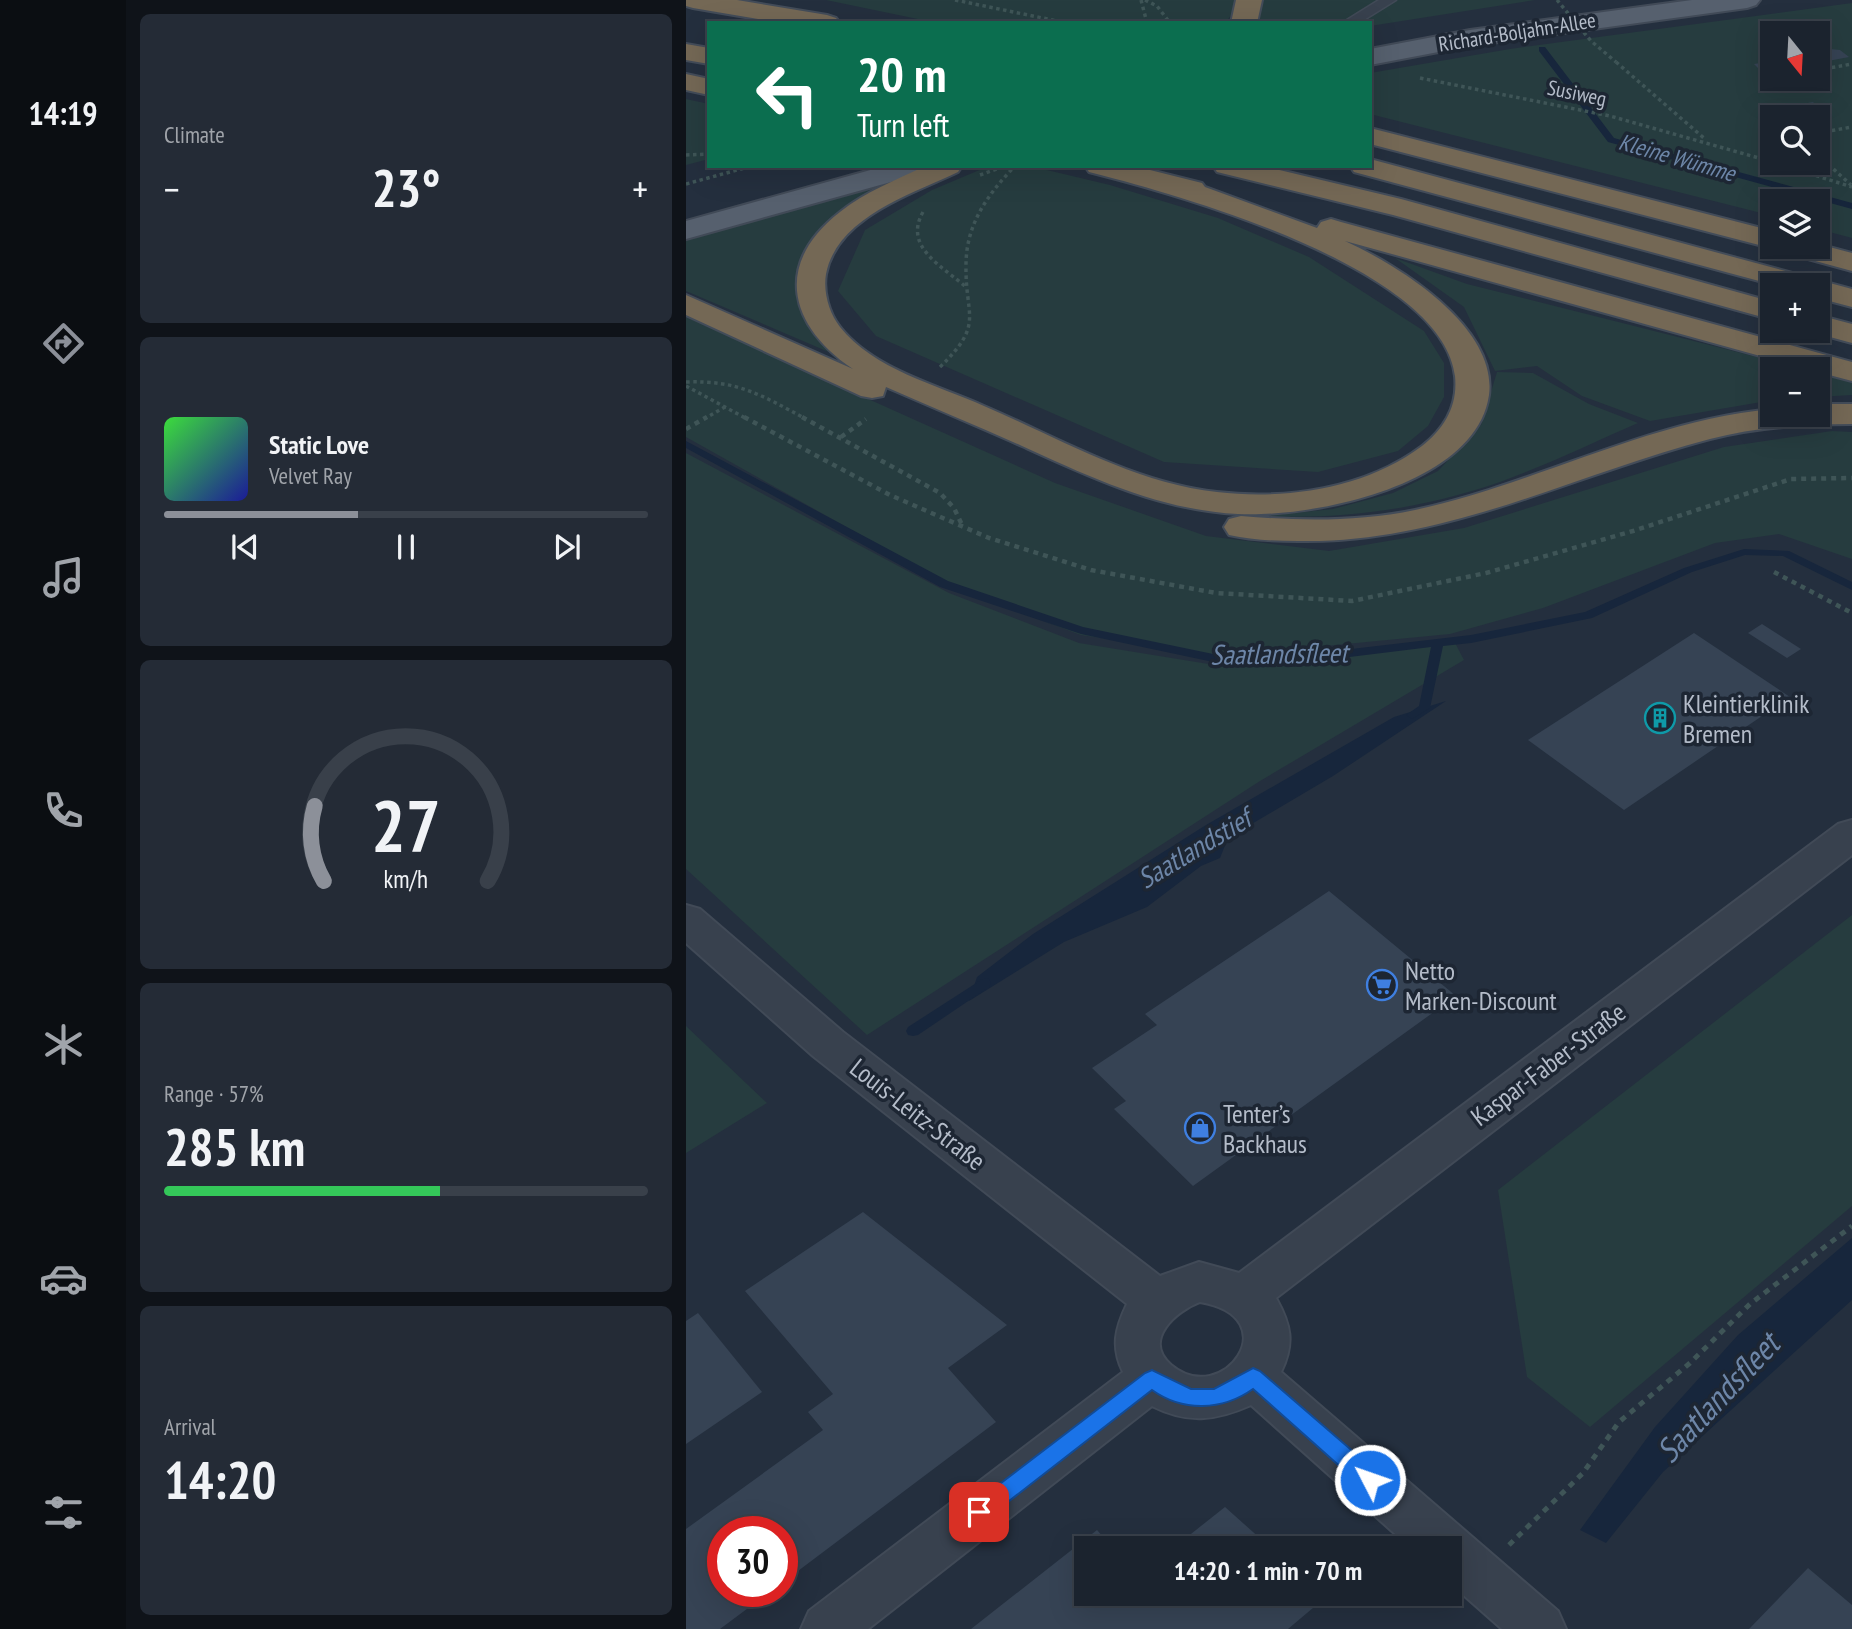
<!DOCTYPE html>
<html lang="en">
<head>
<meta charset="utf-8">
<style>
  :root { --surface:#1b232e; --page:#242b36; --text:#f1f3f6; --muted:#a0a4aa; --line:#39404a; --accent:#8c9099 }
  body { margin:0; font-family:"PT Sans Narrow",sans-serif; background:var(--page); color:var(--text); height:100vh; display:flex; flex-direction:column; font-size:26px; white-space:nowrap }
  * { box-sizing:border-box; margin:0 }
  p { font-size:23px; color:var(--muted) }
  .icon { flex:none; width:38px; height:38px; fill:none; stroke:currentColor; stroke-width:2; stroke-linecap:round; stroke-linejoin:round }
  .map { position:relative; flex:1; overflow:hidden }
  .panel { display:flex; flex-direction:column; gap:14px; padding:14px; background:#0f1319; width:560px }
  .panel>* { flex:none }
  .banner { position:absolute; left:21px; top:21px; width:665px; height:147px; border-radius:0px; box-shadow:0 7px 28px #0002,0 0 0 2px var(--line); background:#0b6e4f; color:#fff; overflow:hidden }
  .needle { width:46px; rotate:162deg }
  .tools { position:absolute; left:1074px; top:21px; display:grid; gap:14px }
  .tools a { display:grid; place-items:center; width:70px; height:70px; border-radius:0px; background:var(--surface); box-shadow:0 7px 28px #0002,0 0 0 2px var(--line); font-size:35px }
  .speed { position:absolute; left:21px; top:1516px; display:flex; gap:14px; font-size:35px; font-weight:700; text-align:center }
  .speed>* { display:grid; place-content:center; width:91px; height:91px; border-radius:50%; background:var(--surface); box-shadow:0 7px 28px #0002,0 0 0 2px var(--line); line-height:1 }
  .speed .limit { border:10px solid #d22; background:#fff; color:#111 }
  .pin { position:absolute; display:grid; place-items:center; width:60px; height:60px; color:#fff; margin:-30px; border-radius:14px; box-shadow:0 4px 10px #0006 }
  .me { position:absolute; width:77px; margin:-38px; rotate:311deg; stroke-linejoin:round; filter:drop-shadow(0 0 5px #0008) }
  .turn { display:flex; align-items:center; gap:24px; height:147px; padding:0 35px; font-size:32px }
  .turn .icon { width:91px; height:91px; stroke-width:2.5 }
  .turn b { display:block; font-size:49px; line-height:60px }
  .big { font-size:52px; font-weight:700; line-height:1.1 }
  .panel .card { flex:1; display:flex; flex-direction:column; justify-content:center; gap:10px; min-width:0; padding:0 24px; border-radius:10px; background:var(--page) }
  .panel .dial { align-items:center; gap:0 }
  .dial svg { height:182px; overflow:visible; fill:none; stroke:var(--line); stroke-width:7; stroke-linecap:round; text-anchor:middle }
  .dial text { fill:var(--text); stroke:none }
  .song { display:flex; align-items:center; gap:21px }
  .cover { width:84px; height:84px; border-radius:10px; background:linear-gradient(135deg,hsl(120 70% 55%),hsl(240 70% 35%)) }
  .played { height:7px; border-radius:4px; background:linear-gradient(90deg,var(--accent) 40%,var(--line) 40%) }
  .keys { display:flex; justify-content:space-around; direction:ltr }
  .heat { display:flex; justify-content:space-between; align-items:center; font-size:38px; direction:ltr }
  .charge { height:10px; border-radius:5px; background:linear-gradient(90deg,#34c759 57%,var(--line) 0) }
  .trip { position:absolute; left:388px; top:1536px; width:388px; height:70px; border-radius:0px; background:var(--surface); box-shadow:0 7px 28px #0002,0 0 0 2px var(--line); font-weight:700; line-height:70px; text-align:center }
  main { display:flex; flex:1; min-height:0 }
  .tab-bar { display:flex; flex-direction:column; width:126px; justify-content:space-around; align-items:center; background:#0b0e12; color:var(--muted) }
  .tab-bar .icon { width:49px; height:49px }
  .tab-bar .current { color:var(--accent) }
  .tab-bar b { font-size:32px; color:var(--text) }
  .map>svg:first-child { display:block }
  .green { fill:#263c3f; fill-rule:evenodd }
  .water { fill:#17263c }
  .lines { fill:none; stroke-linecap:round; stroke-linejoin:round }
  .stream { fill:#17263c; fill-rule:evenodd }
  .building { fill:#364354 }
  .lane-casing { stroke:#414a57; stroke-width:3 }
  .street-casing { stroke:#414a57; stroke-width:4 }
  .primary-casing { stroke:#414a57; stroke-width:4 }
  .highway-casing { stroke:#434c59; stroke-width:4 }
  .path-far2 { stroke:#3f5557; stroke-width:3.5; stroke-dasharray:3.5 3.5; stroke-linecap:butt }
  .path-far1 { stroke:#3f5557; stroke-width:4.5; stroke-dasharray:5 5; stroke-linecap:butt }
  .path { stroke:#3f5557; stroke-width:5; stroke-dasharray:6 6; stroke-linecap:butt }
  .lane { fill:#38414e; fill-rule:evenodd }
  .street { fill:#38414e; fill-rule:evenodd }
  .primary { fill:#56606e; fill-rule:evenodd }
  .highway { fill:#746855; fill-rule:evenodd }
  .path-bridge { stroke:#3f5557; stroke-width:3.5; stroke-dasharray:3.5 3.5; stroke-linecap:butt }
  .route { fill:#1a73e8; stroke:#114b97; stroke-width:2 }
  .labels { text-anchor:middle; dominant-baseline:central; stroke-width:7; stroke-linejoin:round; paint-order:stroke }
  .far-street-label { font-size:21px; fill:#b4bcc9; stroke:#1d2633 }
  .far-water-label { font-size:23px; font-style:italic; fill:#6d86a8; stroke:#1d2633 }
  .poi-label { font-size:26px; fill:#b4bcc9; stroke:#1d2633; text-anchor:start }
  .street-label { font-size:26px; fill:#b4bcc9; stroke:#1d2633 }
  .water-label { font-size:28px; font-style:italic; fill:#6d86a8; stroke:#1d2633 }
  .near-water-label { font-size:33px; font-style:italic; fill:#6d86a8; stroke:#1d2633 }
</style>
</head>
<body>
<main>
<nav class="tab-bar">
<b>14:19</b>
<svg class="icon current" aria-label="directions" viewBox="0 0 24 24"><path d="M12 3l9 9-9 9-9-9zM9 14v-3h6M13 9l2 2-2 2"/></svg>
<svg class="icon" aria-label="music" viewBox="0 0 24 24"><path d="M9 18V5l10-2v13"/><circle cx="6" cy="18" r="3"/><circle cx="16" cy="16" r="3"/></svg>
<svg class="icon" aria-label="phone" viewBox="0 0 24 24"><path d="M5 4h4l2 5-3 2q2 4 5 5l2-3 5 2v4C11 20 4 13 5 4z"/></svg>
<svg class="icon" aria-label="climate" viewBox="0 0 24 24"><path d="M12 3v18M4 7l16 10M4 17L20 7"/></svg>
<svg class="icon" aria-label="car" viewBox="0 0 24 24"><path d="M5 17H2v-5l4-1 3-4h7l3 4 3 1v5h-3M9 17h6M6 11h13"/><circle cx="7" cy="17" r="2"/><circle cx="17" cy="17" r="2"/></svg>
<svg class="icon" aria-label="filters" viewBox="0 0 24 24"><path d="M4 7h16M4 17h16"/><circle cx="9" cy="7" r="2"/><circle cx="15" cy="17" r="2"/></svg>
</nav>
<section class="panel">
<div class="card"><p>Climate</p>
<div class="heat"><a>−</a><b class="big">23°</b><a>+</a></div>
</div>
<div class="card">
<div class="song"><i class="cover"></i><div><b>Static Love</b><p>Velvet Ray</p></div></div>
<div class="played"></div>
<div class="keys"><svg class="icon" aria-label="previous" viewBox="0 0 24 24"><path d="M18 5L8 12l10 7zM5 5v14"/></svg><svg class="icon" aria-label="pause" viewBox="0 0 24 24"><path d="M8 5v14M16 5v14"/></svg><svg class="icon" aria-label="next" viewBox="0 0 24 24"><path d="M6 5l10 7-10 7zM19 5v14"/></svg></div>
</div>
<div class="card dial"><svg viewBox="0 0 100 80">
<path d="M14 69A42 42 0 1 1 86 69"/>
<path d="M14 69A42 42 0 0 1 10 36" stroke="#8c9099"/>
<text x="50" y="56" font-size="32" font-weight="700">27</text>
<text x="50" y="72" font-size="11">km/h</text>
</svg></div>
<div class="card"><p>Range · 57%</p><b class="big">285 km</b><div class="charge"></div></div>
<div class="card"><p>Arrival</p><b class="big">14:20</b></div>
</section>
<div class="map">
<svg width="1166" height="1629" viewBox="0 0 1166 1629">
  <rect width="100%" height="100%" fill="#242f3e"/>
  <!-- green -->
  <g class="green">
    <polygon points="140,0 550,0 547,13 539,23 251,23"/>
    <polygon points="578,0 849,0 684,26 684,23 569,23"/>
    <path d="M 1166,3 L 1166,238 L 1132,229 L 1132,201 L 1087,201 L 1087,216 L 684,114 L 684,73 L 824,49 ZM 1087,33 L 1132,33 L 1132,79 L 1087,79 ZM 1087,117 L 1132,117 L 1132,163 L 1087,163 Z"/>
    <polygon points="0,99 23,104 23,159 0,165"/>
    <polygon points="303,166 344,166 424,185 532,218 623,257 738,331 758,363 758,397 742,426 712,451 632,472 478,462 190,336 152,291 179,230 246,190"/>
    <polygon points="200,185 168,204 113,299 121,323 151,350 145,353 0,291 0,240"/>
    <polygon points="709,258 781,284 1119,369 1087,369 1087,400 964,421 896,396 851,366 809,371 778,307"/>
    <polygon points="0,317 369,483 520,536 643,551 778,528 1038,447 1146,431 1166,432 1166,559 1093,534 1029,543 857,608 764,634 534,656 395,635 269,588 0,437"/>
    <path d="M 811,372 L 847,373 L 903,404 L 952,423 C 906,443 861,465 814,482 C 738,508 660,520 579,516 L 647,509 L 707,493 L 752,471 L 795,425 Z"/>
    <polygon points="1132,373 1166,383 1166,395 1132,397"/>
    <polygon points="0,453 263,593 393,643 541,667 768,641 778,660 574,781 181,1035 0,869"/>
    <polygon points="1166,915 1166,1206 904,1427 841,1377 812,1190"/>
    <polygon points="0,1026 81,1103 0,1153"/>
  </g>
  <!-- water -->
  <g class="water">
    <polygon points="760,701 647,776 542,838 534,858 515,866 461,907 378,942 283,1001 291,977 347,934 520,825 708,717"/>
    <polygon points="1166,1238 1166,1300 977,1472 920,1543 894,1530 969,1427 1052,1335"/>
  </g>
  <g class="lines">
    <!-- stream -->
    <g class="stream">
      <polygon points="853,47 859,47 928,138 1166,203 1166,209 922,142 853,51"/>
      <polygon points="0,441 262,581 397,627 532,655 631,653 785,635 899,612 998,568 1058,549 1103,551 1166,582 1166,590 1097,556 1059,555 1006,572 906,618 785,643 757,646 744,708 726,719 720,715 733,706 745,647 631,661 532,663 395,634 254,587 0,448"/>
      <polygon points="298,978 303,979 305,983 303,987 232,1035 227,1036 222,1035 220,1031 222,1027"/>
    </g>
  </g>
  <!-- building -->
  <g class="building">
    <polygon points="1144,49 1154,50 1163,57 1142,61 1132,52"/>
    <polygon points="1087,61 1087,72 1077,73 1068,64"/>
    <polygon points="1127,102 1138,114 1117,117 1110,110 1115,109 1111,105"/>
    <polygon points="1090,111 1096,117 1087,117 1087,124 1081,125 1072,114"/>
    <polygon points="1076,624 1115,649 1101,658 1062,633"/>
    <polygon points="1008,633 1104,697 938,810 842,740"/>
    <polygon points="643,891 770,996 507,1186 428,1109 440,1101 406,1068 471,1025 459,1014"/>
    <polygon points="177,1212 321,1325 262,1368 310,1422 96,1583 96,1531 37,1531 37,1591 85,1591 34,1629 0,1629 0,1529 137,1430 122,1412 147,1394 59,1291"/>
    <polygon points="12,1313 76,1392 0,1444 0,1321"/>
    <polygon points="539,1507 586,1549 486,1549"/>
    <polygon points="411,1530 428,1549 401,1549 401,1594 637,1594 640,1597 602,1629 285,1629"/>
    <polygon points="1122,1568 1166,1605 1166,1629 1063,1629"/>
  </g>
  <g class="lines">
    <!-- lane casing -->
    <g class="lane-casing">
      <polygon id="lane" points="693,0 710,0 673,23 656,23"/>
    </g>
    <!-- street casing -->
    <g class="street-casing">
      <path id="street" d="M 1166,820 L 1166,855 L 590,1298 C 605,1325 609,1343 595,1372 L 872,1611 L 880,1629 L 816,1629 L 765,1584 L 765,1549 L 726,1549 L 565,1405 C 529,1421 502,1424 466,1406 L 182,1629 L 115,1629 L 123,1611 L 437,1372 C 425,1347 429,1329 441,1304 L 127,1056 L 0,943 L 0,905 L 14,909 L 157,1032 L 474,1276 L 513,1262 L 553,1273 L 1152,824 ZM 514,1302 C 603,1317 537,1409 485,1365 C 456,1340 490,1311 514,1302 Z"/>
    </g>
    <!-- primary casing -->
    <g class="primary-casing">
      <g id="primary">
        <polygon points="1006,0 1074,0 1070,5 1061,8 784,46 684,65 684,49 784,30"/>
        <polygon points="199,166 245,166 241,172 0,239 0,221"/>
      </g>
    </g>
    <!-- highway casing -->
    <g class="highway-casing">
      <g id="highway">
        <polygon points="0,0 51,0 141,15 150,18 154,23 95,23 7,8 0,6"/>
        <polygon points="550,0 576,0 571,23 545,23"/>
        <polygon points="0,44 23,48 23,64 0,60"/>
        <polygon points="0,74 23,79 23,95 0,90"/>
        <polygon points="684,128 1087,231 1087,247 1095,247 1077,246 684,144"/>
        <polygon points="684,159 1166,289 1166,307 1132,298 1132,285 1088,285 668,172 664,166 684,166"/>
        <path d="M 239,166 L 276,166 L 272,172 C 226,194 151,217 140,274 C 137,292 143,313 154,327 C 187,369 251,385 298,406 C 373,438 448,483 531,492 C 599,500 679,489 736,446 C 759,428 772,405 769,376 C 756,268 494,195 403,172 L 399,166 L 448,166 L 516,183 L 519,187 L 631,228 L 635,222 L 645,219 L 655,222 L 1166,362 L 1166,381 L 1132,372 L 1132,369 L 1121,369 L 659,241 C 712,265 812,327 803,395 C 790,486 625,518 552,514 C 474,510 406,478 336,446 C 291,426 246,407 200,387 L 197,396 L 186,398 L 175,396 L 0,315 L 0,295 L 167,369 C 103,326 87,264 154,212 C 179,192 210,180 239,166 Z"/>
        <polygon points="527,166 577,166 715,199 1087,302 1087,320 707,215 531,172"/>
        <polygon points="1132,244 1166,253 1166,271 1100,253 1095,247 1132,247"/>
        <polygon points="1132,315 1166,324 1166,343 1122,331 1132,331"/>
        <path d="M 1132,404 L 1166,404 L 1166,424 C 1118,424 1070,427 1024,439 C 886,475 758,544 612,541 C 589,541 565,540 543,535 L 538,527 L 543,519 L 555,516 C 613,521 672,522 729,510 C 850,484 963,420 1087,409 L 1087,415 L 1132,415 Z"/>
      </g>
    </g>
    <!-- path-far2 -->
    <g class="path-far2">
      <polyline points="269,0 381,23"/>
      <polyline points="455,0 461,23"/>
      <polyline points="459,0 471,6 484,23"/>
      <polyline points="930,62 1019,139"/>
      <polyline points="1132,70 1166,64"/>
      <polyline points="734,78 924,116 1087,162"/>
      <polyline points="1079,79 1087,78"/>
      <polyline points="1132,133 1166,127"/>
      <polyline points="0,155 23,154"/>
      <polyline points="1132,155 1165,185"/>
      <polyline points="1090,163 1166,187"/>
      <polyline points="294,175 319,166"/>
      <polyline points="0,184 66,166"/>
      <path d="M 237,212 C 217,247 256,266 280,287"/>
      <path d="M 254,367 C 299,323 279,318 280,265 C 280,224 302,194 329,166"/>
      <path d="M 0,382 C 52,380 75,395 120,419"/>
      <polyline points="0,386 61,419"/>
      <polyline points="18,419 39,407"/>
    </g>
    <!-- path-far1 -->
    <g class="path-far1">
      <polyline points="58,417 204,495 303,538 405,570 530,593 666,601 800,573 947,531 1105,479 1166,478"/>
      <polyline points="116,417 254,493 268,508 276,525"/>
      <polyline points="0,429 21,417"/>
      <polyline points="155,437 180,419"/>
      <polyline points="1088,572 1166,613"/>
    </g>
    <!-- path -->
    <polyline class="path" points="823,1545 897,1473 933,1422 1004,1363 1064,1304 1166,1226"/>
    <!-- lane -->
    <use href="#lane" class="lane"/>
    <!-- street -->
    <use href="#street" class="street"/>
    <!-- primary -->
    <use href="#primary" class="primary"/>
    <!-- highway -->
    <use href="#highway" class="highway"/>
    <!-- path-bridge -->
    <polyline class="path-bridge" points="871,0 905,41 930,62"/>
  </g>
  <!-- route -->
  <path class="route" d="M 567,1368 L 574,1371 L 692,1473 L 695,1480 L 692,1487 L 684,1489 L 677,1487 L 567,1389 C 536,1411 497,1412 466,1390 L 300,1519 L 293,1522 L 285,1519 L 282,1512 L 285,1506 L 459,1373 L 466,1370 L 505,1389 L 528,1389 Z"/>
  <!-- icons -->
  <defs>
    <g id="building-ring" transform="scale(1.575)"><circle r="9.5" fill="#1d2633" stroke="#0f9aa8" stroke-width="1.5"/><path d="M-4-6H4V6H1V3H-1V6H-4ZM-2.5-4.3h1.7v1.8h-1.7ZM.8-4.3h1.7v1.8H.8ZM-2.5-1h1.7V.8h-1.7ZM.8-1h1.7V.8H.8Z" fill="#0f9aa8"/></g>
    <g id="supermarket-ring" transform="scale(1.575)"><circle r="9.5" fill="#1d2633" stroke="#3f7fe0" stroke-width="1.5"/><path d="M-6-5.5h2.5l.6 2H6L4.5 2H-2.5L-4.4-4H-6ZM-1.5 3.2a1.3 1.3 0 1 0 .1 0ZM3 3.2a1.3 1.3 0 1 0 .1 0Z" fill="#3f7fe0"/></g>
    <g id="shop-ring" transform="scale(1.575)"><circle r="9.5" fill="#1d2633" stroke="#3f7fe0" stroke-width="1.5"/><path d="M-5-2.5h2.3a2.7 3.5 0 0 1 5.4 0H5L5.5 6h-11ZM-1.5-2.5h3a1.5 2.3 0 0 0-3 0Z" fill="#3f7fe0"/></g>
  </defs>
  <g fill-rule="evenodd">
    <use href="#building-ring" x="974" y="718"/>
    <use href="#supermarket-ring" x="696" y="985"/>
    <use href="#shop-ring" x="514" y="1128"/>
  </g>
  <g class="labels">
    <!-- far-street labels -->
    <g class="far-street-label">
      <text transform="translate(831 32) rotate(-9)">Richard-Boljahn-Allee</text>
      <text transform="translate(891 93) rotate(12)">Susiweg</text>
    </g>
    <!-- far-water labels -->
    <g class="far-water-label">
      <text transform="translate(991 157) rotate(16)">Kleine Wümme</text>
    </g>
    <!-- poi labels -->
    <g class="poi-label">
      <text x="997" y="703">Kleintierklinik<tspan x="997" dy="30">Bremen</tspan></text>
      <text x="719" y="970">Netto<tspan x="719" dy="30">Marken-Discount</tspan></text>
      <text x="537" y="1113">Tenter’s<tspan x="537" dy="30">Backhaus</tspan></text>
    </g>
    <!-- street labels -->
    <g class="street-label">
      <text transform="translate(862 1064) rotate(-37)">Kaspar-Faber-Straße</text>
      <text transform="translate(232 1114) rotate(38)">Louis-Leitz-Straße</text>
    </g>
    <!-- water labels -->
    <g class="water-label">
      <text transform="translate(593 653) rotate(-1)">Saatlandsfleet</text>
      <text transform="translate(508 848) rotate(-31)">Saatlandstief</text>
    </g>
    <!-- near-water labels -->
    <g class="near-water-label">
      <text transform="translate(1031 1397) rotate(-47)">Saatlandsfleet</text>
    </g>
  </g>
</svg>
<div class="tools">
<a><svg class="needle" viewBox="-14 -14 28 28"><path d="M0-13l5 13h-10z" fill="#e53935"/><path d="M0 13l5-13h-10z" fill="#a0a4aa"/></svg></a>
<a><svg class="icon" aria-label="search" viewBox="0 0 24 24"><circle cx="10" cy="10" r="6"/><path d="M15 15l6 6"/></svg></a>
<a><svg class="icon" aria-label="layers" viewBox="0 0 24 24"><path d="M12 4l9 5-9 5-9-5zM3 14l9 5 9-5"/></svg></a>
<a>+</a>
<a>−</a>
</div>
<div class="speed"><div class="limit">30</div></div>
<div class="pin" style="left:293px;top:1512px;background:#d93025"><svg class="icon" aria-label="arrive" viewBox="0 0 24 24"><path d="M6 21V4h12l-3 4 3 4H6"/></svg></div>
<svg class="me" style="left:684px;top:1480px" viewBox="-20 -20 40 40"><circle r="17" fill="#1a73e8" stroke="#fff" stroke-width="3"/><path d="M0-11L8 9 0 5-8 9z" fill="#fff"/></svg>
<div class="trip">14:20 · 1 min · 70 m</div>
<div class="banner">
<div class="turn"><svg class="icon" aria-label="left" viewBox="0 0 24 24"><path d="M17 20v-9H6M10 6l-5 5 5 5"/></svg><div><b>20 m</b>Turn left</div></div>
</div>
</div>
</main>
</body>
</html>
